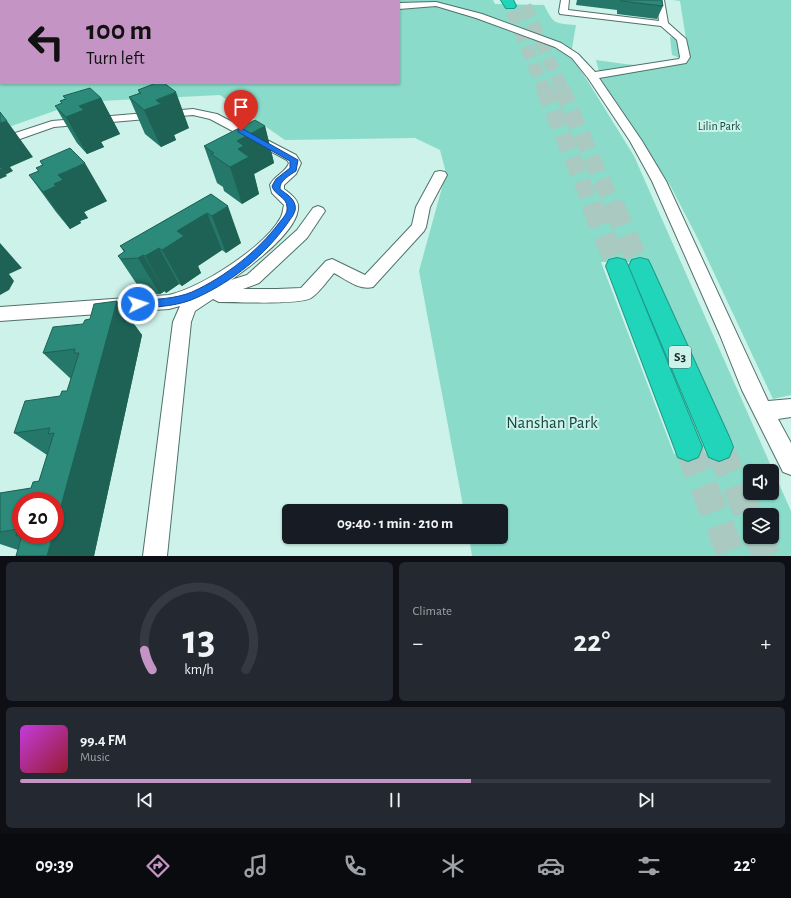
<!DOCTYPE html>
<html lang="en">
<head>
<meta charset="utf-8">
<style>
  :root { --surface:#171b24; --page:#242831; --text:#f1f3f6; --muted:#9ea1a6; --line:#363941; --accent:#c394c4 }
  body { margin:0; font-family:"Alegreya Sans",sans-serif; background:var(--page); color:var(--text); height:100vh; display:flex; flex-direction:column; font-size:15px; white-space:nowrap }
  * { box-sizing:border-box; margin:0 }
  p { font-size:13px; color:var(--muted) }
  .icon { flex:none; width:22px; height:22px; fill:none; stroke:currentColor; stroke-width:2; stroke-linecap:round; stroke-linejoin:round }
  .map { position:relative; height:556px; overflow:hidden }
  .details { display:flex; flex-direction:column; gap:6px; padding:6px; background:#0d0f14; flex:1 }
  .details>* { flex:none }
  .top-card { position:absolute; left:0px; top:0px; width:400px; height:84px; box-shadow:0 1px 3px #0004; background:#c394c4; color:#111; overflow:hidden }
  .controls { position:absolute; left:743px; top:464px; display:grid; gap:8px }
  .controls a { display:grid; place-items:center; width:36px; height:36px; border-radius:6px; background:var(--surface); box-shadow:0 1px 3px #0004; font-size:20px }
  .speed { position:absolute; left:12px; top:492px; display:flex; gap:8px; font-size:20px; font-weight:700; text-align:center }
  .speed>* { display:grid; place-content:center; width:52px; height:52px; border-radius:50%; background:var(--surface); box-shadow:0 1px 3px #0004; line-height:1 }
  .speed .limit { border:6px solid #d22; background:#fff; color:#111 }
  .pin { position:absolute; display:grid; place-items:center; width:34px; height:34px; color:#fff; margin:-41px -17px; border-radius:50% 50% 50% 0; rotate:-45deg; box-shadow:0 0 4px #0007 }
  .pin .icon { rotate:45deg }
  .me { position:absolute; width:44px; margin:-22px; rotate:86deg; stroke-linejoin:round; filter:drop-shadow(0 0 3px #0008) }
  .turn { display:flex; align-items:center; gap:14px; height:84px; padding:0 20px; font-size:18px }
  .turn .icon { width:52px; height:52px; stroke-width:2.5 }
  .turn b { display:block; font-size:28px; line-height:34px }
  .big { font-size:30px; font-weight:600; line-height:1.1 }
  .details .widget { flex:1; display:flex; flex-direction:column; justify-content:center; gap:6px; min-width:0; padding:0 14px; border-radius:6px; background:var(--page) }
  .details .dial { align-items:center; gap:0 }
  .dial svg { height:104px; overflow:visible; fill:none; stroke:var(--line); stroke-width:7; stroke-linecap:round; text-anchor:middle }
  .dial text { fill:var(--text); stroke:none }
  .song { display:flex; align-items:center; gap:12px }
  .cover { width:48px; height:48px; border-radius:6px; background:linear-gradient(135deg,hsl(290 70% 55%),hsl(350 70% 35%)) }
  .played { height:4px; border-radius:2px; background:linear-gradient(90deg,var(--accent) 60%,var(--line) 60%) }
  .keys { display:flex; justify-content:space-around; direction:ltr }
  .heat { display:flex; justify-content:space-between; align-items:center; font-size:22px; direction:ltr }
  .details .tiles { flex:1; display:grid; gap:6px; grid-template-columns:1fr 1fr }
  .widget:last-child { grid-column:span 2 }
  .trip { position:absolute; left:282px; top:504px; width:226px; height:40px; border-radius:6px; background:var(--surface); box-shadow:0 1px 3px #0004; font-weight:600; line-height:40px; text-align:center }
  .dock { display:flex; height:64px; justify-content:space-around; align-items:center; background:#090b0e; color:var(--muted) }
  .dock .icon { width:28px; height:28px }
  .dock .current { color:var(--accent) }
  .dock b { font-size:18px; color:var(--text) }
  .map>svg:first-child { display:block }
  .green { fill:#8adbca; fill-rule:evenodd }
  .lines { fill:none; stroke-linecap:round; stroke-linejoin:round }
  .highway-tunnel-far3 { stroke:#a9c9c1; stroke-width:13; stroke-dasharray:13 6; stroke-linecap:butt }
  .highway-tunnel-far2 { stroke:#a9c9c1; stroke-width:17; stroke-dasharray:17 8; stroke-linecap:butt }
  .highway-tunnel-far1 { stroke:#a9c9c1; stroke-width:22; stroke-dasharray:22 11; stroke-linecap:butt }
  .highway-tunnel { stroke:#a9c9c1; stroke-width:28; stroke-dasharray:28 14; stroke-linecap:butt }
  .minor-casing { stroke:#50716a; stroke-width:2 }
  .highway-casing { stroke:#1e9886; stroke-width:2 }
  .minor { fill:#fff; fill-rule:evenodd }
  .highway { fill:#21d5bb; fill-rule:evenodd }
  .wall { fill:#257769 }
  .shaded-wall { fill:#1e6155 }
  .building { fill:#2b8a7a; stroke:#1e6155 }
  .route { fill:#1a73e8; stroke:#114b97 }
  .labels { text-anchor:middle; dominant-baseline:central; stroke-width:4; stroke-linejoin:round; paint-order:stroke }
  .far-park-label { font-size:12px; fill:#154a41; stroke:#cdf2e9 }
  .shield { fill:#cdf2e9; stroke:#4e645e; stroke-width:1 }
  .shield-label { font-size:13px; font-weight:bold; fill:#182723 }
  .near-park-label { font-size:17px; fill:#154a41; stroke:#cdf2e9 }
</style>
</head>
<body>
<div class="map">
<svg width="791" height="556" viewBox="0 0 791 556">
  <rect width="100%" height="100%" fill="#cdf2e9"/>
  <!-- green -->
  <g class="green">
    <path d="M 0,0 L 493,0 L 495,4 L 544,5 C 554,25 554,23 576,25 L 572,48 L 573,59 L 587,80 L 634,156 L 791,511 L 791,556 L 472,556 L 469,537 L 501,537 L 501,511 L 464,511 L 419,271 L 446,173 L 440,150 L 415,138 L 285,140 L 220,95 L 80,102 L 0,130 ZM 1,1 L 399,1 L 399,83 L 1,83 ZM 601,262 L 649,262 L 734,453 L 674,454 ZM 750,471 L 772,471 L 772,493 L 750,493 ZM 750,515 L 772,515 L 772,537 L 750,537 Z"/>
    <path d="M 673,0 L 791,0 L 791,395 L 773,399 L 699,241 L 670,185 L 602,82 L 596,60 C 625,64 662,71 689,61 L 672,55 L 670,37 L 686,39 L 680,1 Z"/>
  </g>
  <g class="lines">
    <!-- highway-tunnel-far3 -->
    <g class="highway-tunnel-far3">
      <polyline points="525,6 562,89"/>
      <polyline points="512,11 544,89"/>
    </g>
    <!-- highway-tunnel-far2 -->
    <g class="highway-tunnel-far2">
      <polyline points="544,88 592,206"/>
      <polyline points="561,88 613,206"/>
    </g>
    <!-- highway-tunnel-far1 -->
    <g class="highway-tunnel-far1">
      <polyline points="592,205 617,266"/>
      <polyline points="613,205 640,266"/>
    </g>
    <!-- highway-tunnel -->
    <g class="highway-tunnel">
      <polyline points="688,447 732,556"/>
      <polyline points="719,447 750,518"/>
      <polyline points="758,537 767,556"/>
    </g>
    <!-- minor casing -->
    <g class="minor-casing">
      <g id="minor">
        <polygon points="266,0 274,0 275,1 267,1"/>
        <polygon points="561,0 569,0 568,10 659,21 657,3 650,2 649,0 664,0 668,23 686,39 690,57 686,63 599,78 642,141 666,181 768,401 791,399 791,417 778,419 791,443 791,475 783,472 742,390 720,335 652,181 630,141 588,78 572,58 555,47 476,18 436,6 399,9 399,3 436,2 482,14 561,43 578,54 595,72 679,59 680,57 677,40 661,26 560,14 559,12"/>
        <path d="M 193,109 L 217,114 L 296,155 L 301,163 L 296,174 L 284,185 L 284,189 C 289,193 297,198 298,205 C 301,230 249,267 231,280 L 247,275 L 297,230 L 313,208 L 318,206 L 323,208 L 325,211 L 307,238 L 259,283 L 243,289 L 277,289 L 301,288 L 326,261 L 332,259 L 365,275 L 412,225 L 416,207 L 435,172 L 440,171 L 445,172 L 447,175 L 430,207 L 426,227 L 424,231 L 373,287 C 360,291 345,279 334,273 C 327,281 320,292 311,298 C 301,305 235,302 219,302 L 213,299 L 195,311 L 191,322 L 167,556 L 143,556 L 173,322 L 180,306 L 169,309 L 0,321 L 0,307 L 169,295 C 202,287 265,247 281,217 C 283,213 283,209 284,205 L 272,193 L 270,185 C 274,176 286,172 289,163 L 287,160 L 210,119 L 193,115 L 54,127 L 0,146 L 0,138 L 52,121 Z"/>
      </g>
    </g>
    <!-- highway casing -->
    <g class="highway-casing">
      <g id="highway">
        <polygon points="501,0 513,0 516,6 514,8 506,8"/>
        <polygon points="617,258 625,260 628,266 702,447 698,457 688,461 678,457 606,266 609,260"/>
        <polygon points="640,258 648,260 651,266 729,437 733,447 729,457 719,461 709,457 629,266 632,260"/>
      </g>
    </g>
    <!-- minor -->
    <use href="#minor" class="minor"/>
    <!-- highway -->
    <use href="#highway" class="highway"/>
  </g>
  <!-- wall -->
  <g class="wall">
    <polygon points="577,0 662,0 663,6 657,19 617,14 617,10 576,5"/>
    <polygon points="138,90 189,128 174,135 176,140 161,147 145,134 129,97 139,93"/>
    <polygon points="63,96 101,98 120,134 101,142 104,147 87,154 77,143 55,106 62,104 60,101 65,99"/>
    <polygon points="265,126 274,163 254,174 259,194 242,204 224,191 223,187 217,183 204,146"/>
    <polygon points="40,161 107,201 84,212 88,218 80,221 81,223 70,229 56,212 29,175 38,171 36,168 42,165"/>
    <polygon points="211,194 241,243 226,253 222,250 198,266 201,273 182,286 179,284 166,293 165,291 160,294 144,295 118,256 124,252 120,246"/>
    <polygon points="117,301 142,335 94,556 16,556 18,550 0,544 0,493 31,488 39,481 47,455 14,433 67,391 71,379 43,353 83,324"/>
  </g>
  <!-- shaded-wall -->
  <g class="shaded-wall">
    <polygon points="176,92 189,128 174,135 176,140 161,147 144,110 156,100"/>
    <polygon points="101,98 120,134 101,142 104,147 87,154 66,117 79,106"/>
    <polygon points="7,121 33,157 10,167 13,171 5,175 0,168 0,123"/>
    <polygon points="265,126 274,163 254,174 259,194 242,204 230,167 238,149 237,141"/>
    <polygon points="85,163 107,201 84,212 88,218 80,221 81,223 70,229 43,192 54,184 58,175"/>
    <polygon points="0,168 7,176 0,179"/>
    <polygon points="228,206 241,243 226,253 212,216"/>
    <polygon points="207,213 222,250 198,266 201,273 182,286 162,250 177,231"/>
    <polygon points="0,243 22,268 9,274 14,281 9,290 0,295"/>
    <polygon points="159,248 179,284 166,293 145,256"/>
    <polygon points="143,255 165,291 160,294 138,258"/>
    <polygon points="117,301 142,335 94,556 47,556 53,535 55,535 55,528"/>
  </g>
  <!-- building -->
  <g class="building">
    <polygon points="621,0 662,0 663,6 621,1"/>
    <polygon points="156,83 164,83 176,92 156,100 161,104 144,110 129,97 141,93 138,90"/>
    <polygon points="90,88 101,98 79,106 84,110 66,117 55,106 62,103 60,101 66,99 63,96"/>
    <polygon points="0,112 7,121 0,123"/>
    <polygon points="255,120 265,126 237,141 244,146 238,149 249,157 230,167 211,154 214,153 204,146"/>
    <polygon points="70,148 85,163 58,175 63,180 54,184 56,186 43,192 29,175 39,171 36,168 43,165 40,161"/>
    <polygon points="211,194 228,206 212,216 207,213 177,231 184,236 162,250 159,248 145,256 143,255 138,258 121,259 118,256 125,251 120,246"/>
    <polygon points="117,301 55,528 55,501 21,501 21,535 53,535 47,556 16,556 22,535 16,536 18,529 0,532 0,493 31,488 33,482 39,481 54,433 48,434 50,428 14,433 25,401 60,396 62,391 67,391 79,353 74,353 75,349 43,353 53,327 83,324 85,320 90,319 94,304"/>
  </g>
  <!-- route -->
  <path class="route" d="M 238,129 L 243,129 L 298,160 L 296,171 C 290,175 279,181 280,189 C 286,194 293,197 295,205 C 297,212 291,218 287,224 C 265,255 233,281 198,297 C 180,306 158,307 138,308 L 135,307 L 133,304 L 135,302 L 138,301 C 156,299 175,299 192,292 C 225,277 258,251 279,223 C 283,218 288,213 287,207 C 287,197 274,195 272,186 L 276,179 L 290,168 L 290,161 L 238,132 Z"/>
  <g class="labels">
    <!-- far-park labels -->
    <g class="far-park-label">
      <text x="719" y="126">Lilin Park</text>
    </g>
    <!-- shield labels -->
    <rect class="shield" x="669" y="346" width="22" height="22" rx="3"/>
    <g class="shield-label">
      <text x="680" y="357">S3</text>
    </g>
    <!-- near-park labels -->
    <g class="near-park-label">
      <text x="552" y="422">Nanshan Park</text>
    </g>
  </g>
</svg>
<div class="controls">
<a><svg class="icon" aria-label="sound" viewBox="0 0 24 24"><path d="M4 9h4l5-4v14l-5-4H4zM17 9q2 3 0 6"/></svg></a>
<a><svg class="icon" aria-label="layers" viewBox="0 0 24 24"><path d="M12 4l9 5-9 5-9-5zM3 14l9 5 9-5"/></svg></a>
</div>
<div class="speed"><div class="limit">20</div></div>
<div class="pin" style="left:241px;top:131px;background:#d93025"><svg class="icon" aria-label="arrive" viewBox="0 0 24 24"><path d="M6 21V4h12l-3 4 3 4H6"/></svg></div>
<svg class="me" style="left:138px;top:304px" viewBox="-20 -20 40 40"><circle r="17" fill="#1a73e8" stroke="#fff" stroke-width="3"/><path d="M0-11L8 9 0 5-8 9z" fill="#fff"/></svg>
<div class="trip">09:40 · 1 min · 210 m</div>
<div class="top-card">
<div class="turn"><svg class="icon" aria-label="left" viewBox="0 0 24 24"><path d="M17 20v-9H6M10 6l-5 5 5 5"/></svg><div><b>100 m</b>Turn left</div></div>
</div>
</div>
<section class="details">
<div class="tiles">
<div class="widget dial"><svg viewBox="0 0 100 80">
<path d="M14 69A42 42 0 1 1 86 69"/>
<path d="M14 69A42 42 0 0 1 8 54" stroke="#c394c4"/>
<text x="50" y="56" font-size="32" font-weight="700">13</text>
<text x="50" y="72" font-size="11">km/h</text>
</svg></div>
<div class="widget"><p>Climate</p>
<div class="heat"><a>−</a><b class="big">22°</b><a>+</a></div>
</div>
<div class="widget">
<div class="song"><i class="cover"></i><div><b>99.4 FM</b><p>Music</p></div></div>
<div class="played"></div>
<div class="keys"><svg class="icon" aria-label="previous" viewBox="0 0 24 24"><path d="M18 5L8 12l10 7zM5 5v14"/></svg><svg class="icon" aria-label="pause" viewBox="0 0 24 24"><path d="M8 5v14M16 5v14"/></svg><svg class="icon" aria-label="next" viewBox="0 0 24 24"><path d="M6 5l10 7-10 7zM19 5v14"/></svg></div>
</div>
</div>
</section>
<nav class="dock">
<b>09:39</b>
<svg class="icon current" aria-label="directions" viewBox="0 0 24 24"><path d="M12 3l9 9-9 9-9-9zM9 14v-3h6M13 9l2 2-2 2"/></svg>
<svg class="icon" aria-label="music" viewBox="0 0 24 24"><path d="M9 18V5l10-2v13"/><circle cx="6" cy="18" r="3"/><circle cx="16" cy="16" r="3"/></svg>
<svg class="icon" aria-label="phone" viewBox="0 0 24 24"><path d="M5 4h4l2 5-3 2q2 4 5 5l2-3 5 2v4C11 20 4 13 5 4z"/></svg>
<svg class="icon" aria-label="climate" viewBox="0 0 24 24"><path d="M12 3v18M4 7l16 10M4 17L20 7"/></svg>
<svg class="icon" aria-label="car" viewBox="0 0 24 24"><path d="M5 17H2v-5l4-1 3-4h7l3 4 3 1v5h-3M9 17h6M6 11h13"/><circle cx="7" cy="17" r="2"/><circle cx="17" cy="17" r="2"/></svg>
<svg class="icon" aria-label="filters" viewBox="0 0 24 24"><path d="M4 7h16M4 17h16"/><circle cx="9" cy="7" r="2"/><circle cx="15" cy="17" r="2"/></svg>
<b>22°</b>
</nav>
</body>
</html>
